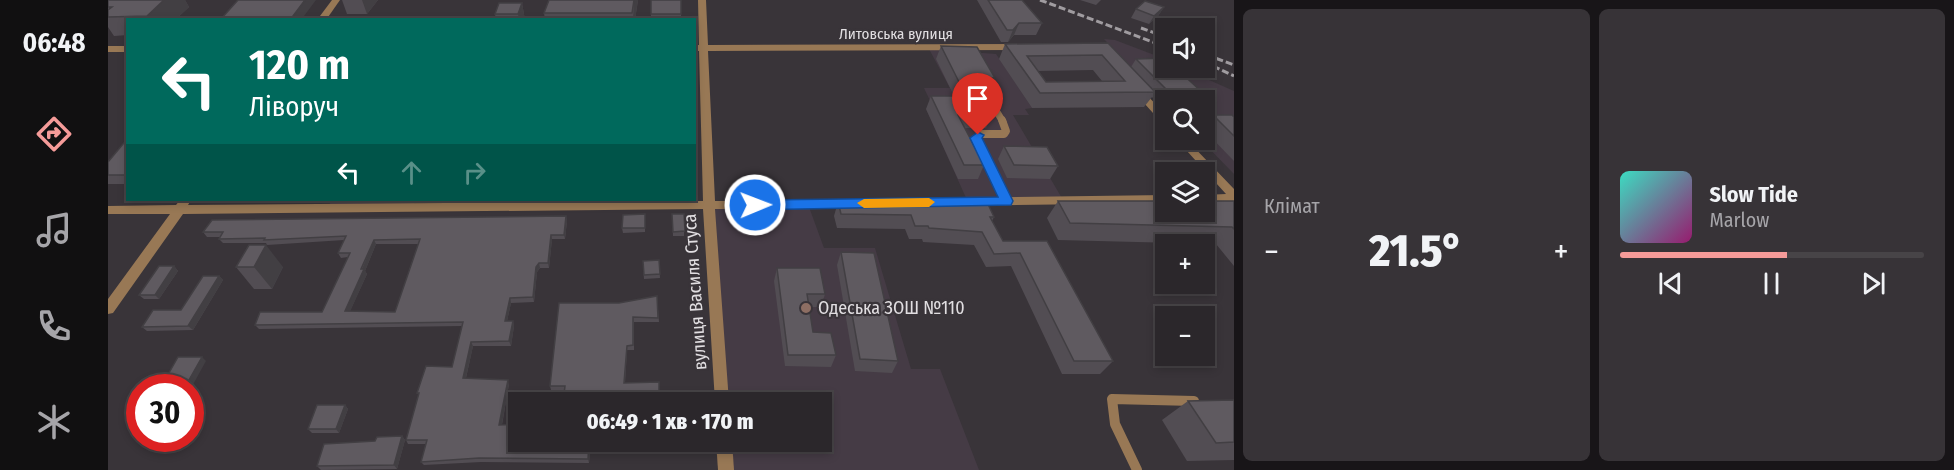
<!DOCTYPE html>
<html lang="uk">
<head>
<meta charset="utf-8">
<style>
  :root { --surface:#2b272b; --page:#373337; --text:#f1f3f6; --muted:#a6a5a9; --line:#474447; --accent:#f59b99 }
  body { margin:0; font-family:"Fira Sans Condensed",sans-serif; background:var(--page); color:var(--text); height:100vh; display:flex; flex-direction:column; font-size:22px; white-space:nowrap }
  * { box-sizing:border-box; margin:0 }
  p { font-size:20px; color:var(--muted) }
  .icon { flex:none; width:33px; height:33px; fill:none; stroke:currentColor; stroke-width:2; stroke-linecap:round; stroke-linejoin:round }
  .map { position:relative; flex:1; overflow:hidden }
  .side { display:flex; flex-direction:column; gap:9px; padding:9px; background:#181518; width:720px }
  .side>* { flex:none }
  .top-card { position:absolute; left:18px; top:18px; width:570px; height:183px; border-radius:0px; box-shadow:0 3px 9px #0003,0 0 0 2px var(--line); background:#00695c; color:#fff; overflow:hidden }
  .fabs { position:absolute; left:1047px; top:18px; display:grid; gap:12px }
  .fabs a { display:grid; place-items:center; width:60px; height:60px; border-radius:0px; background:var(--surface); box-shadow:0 3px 9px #0003,0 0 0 2px var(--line); font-size:30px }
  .speed { position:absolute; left:18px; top:374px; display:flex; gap:12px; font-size:30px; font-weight:700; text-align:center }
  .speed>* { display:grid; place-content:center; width:78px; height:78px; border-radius:50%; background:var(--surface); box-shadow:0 3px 9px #0003,0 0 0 2px var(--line); line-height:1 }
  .speed .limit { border:9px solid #d22; background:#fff; color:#111 }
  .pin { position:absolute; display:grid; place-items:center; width:51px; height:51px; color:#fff; margin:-62px -26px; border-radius:50% 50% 50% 0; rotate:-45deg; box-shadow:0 0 6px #0007 }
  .pin .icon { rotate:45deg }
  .me { position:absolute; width:66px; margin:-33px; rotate:89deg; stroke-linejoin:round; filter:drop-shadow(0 0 4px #0008) }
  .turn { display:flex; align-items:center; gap:21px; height:126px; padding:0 24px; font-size:27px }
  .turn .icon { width:78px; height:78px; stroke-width:2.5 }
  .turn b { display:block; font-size:42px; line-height:51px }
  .lanes { display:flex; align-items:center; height:57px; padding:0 24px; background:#0003; justify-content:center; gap:30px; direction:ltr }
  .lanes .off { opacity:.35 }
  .big { font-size:45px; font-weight:800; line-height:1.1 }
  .side .tile { flex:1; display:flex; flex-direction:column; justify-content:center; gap:9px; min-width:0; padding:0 21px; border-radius:9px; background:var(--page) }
  .song { display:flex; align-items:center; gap:18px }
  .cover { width:72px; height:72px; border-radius:9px; background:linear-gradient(135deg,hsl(170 70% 55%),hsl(320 70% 35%)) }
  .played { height:6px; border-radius:3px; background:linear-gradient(90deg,var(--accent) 55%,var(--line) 55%) }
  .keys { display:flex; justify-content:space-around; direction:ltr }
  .heat { display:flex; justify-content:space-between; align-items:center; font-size:33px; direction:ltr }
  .side .tiles { flex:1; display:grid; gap:9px; grid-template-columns:repeat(2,1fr) }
  .trip { position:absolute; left:400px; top:392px; width:324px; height:60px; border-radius:0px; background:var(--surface); box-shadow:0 3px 9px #0003,0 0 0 2px var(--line); font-weight:800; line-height:60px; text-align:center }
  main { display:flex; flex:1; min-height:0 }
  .tab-bar { display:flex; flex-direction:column; width:108px; justify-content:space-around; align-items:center; background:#111011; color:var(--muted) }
  .tab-bar .icon { width:42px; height:42px }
  .tab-bar .selected { color:var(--accent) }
  .tab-bar b { font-size:27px; color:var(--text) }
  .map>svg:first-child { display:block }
  .built { fill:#453b45 }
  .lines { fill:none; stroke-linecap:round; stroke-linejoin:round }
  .lane-far2 { stroke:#987855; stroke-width:7 }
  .lane-far1 { stroke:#987855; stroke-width:8 }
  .lane { stroke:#987855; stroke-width:10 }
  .street { fill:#987855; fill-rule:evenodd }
  .rail { stroke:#a09ca0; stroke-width:3; stroke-dasharray:7 3; stroke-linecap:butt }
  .wall { fill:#524d53; fill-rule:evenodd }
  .shaded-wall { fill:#423f43 }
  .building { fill:#5f5a60; stroke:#423f43; stroke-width:1.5; fill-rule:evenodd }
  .route { fill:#1a73e8; stroke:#114b97; stroke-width:1.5 }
  .slow { fill:#f59e0b }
  .education-dot { fill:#8d6e63; stroke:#393439; stroke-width:2 }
  .labels { text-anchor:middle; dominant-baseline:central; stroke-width:4.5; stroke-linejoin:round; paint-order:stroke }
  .far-street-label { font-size:15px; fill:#e1dee1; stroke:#393439 }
  .street-label { font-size:18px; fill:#e1dee1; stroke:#393439 }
  .poi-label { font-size:18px; fill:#e1dee1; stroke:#393439; text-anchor:start }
</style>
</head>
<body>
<main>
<nav class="tab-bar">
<b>06:48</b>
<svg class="icon selected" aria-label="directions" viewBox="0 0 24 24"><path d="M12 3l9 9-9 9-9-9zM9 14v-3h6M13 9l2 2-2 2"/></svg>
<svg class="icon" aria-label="music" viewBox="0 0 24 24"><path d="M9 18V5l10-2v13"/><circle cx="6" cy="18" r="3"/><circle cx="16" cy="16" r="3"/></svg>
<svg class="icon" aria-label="phone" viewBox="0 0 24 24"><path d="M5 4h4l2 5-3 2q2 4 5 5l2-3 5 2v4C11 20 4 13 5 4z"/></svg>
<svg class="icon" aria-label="climate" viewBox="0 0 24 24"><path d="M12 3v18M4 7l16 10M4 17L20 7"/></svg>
</nav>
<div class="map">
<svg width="1126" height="470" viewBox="0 0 1126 470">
  <rect width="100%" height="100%" fill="#393439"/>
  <!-- built -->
  <g class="built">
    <polygon points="996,39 1007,40 1049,56 1057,60 1058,68 1074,68 1126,91 1126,174 1093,140 1096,140 1096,100 1058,100 1057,103"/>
    <polygon points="821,49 888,54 924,108 917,109 921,115 905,115 955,200 859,200 818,109 826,109 816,88 842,88"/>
    <polygon points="224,200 308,200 304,208 219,208"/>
    <polygon points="701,207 716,248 767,248 803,369 832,369 871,470 623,470 621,441 714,441 714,402 618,402 605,208"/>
  </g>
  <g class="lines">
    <!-- lane-far2 -->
    <polyline class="lane-far2" points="883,102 895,122"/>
    <!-- lane-far1 -->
    <polyline class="lane-far1" points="894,120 898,131 896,134 873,134 868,138 898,201"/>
    <!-- lane -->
    <polyline class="lane" points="1029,470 1007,424 1004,399 1086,401"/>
    <!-- street -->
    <g class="street">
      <polygon points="224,0 232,0 218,20 209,20"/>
      <polygon points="590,0 598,0 600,45 912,44 916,47 912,50 600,51 607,201 746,200 752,204 746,208 607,209 621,402 607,402 595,209 75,214 5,313 0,314 0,299 62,214 0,214 0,206 68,205 72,200 83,200 80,205 595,201 591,51 586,51 586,45 591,45"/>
      <rect x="0" y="46" width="20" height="6"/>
      <polygon points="1030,88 1033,89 1058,115 1058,124 1054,123 1027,93 1025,91"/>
      <polygon points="1069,140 1079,140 1126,189 1126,202 1096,203 1096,195 1118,194"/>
      <polygon points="1058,195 1058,203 838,206 832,202 838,198"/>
      <polygon points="608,441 624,441 626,470 610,470"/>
    </g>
    <!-- rail -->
    <g class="rail">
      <polyline points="932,0 1058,47"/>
      <polyline points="1033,28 1058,37"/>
      <polyline points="1099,55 1126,65"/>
      <polyline points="1096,62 1126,76"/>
    </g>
  </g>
  <!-- wall -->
  <g class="wall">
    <polygon points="0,0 77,0 81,7 67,20 20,20 20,35 6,36 0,27"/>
    <polygon points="234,0 270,0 259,14 239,14"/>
    <polygon points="530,0 527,20 437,20 436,13"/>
    <rect x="543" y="0" width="30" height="20"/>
    <polygon points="869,0 914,0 934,23 928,35 906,35 900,42 893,42"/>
    <polygon points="972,0 993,0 988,5"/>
    <polygon points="414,3 417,20 388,20 387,14"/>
    <polygon points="1056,7 1050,16 1041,24 1023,18 1028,9"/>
    <path d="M 1000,43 L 1023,67 L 1028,59 L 1098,96 L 1095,100 L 1058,100 L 1058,108 L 1053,107 L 1044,97 L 1036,107 L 924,108 L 891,59 L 897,44 ZM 985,70 L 994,81 L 938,82 L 929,71 Z"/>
    <polygon points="833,46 887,78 881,91 871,91 884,115 878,128 857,128 876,165 870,179 850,179 818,109 823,96 846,96 828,59"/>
    <polygon points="1105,115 1126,117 1126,161 1096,130 1096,125"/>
    <polygon points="20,138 20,184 0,184 0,162"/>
    <polygon points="896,146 950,166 942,179 899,178 890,159"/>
    <polygon points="950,201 1126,201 1126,266 1108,244 950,240 939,218"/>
    <polygon points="730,202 886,217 884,221 895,241 939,241 1005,361 992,374 954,374 903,266 878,267 866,245 815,242 814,239 801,239 797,229 729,228 726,216"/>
    <polygon points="537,214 537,232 515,233 514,228"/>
    <polygon points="564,214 576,214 576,236 565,236"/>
    <path d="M 458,216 L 459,221 L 457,239 L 444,239 L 441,268 L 432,268 L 429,272 L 426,302 L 403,303 L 399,321 L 405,321 L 406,326 L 403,346 L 365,346 L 358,378 L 401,384 L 394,425 L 411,441 L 483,441 L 481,463 L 373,462 L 316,465 L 313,462 L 318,444 L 300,444 L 298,440 L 311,395 L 309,393 L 344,367 L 354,326 L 151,329 L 147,325 L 214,312 L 240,257 L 233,258 L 230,253 L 236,240 L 159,245 L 158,243 L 115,243 L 111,239 L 112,237 L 99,237 L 95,232 ZM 268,244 L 310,244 L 287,312 L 242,311 L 259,274 L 257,271 Z"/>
    <polygon points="733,252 790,361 784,373 747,371 729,265"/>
    <polygon points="551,260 552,278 536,279 535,261"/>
    <polygon points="66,266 70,271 51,299 36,299 31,295"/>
    <polygon points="128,267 175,267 164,289 146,289"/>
    <polygon points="669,268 717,294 713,307 701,307 705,332 728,355 723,367 677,366 666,281"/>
    <polygon points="111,276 115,280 85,330 39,331 34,327 73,310"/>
    <polygon points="549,296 551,322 526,322 526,350 519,350 517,383 551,382 551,402 455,402 456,390 443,390 442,386 511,303"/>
    <polygon points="1126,400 1126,460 1079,461 1054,420 1080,401"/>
    <polygon points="237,405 240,409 231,433 204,433 200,429"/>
    <polygon points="294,436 297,440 289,469 213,470 209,466 267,441"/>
  </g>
  <!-- shaded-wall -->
  <g class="shaded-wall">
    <polygon points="56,0 77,0 81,7 67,20 41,20 39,16"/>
    <polygon points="197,0 208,0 193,20 182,20"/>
    <polygon points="254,0 270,0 259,14"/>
    <polygon points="526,0 530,0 527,20 525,20"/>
    <polygon points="414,3 417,20 411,20 410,14"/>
    <polygon points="1056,7 1050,16 1041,24 1046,16"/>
    <polygon points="911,23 906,35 900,42 905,30"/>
    <polygon points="458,216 459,221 457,239 456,235"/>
    <polygon points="443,235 444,239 441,268 440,263"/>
    <polygon points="266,240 268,244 257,271 259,274 240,316 237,311"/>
    <polygon points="158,245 175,267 164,289 146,267"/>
    <polygon points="431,263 432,268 429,272 426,302 425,297 428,267"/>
    <polygon points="66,266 70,271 51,299 47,295"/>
    <polygon points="111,276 115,280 85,330 80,326"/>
    <polygon points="402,298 403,303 398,326 397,321"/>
    <polygon points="405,321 406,326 403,346 401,341"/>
    <polygon points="363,342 365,346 357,382 355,378"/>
    <polygon points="94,357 98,361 82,390 82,387 77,387"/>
    <polygon points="400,380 401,384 393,429 391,425"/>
    <polygon points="237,405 240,409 231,433 228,429"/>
    <polygon points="294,436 297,440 289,469 286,465"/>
    <polygon points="481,441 483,441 481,463 480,459"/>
  </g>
  <!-- building -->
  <g class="building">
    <polygon points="0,0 56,0 39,16 0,17 0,10 4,7 0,7"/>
    <polygon points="130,0 197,0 182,20 112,20"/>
    <polygon points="441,0 526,0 524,13 436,13"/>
    <rect x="543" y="0" width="30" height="14"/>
    <polygon points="880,0 914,0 934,23 911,23 905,30 899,30"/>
    <polygon points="1037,1 1056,7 1046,16 1028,9"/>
    <polygon points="391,3 414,3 410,14 387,14"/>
    <path d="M 1000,43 L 1047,92 L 932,93 L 897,44 ZM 994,55 L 1017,81 L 938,82 L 919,56 Z"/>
    <polygon points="833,46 869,47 887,78 864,78 884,115 850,115 876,165 856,165 823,96 858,96"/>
    <polygon points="1058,58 1058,68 1068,68 1098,96 1072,97 1063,94 1028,59"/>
    <polygon points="1105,115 1124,115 1126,117 1126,136"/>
    <polygon points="20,138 20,175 0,175 0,162"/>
    <polygon points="896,146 939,147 950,166 906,165"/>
    <polygon points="950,201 1058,201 1058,212 1096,212 1096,201 1126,201 1126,229 1124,227 962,223"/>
    <polygon points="730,202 879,202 886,217 882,217 895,241 939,241 1005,361 966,361 912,253 886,254 874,232 821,228 820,226 807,226 803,215 733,214"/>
    <polygon points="537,214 537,228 514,228 515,215"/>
    <polygon points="564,214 576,214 577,231 565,232"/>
    <path d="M 458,216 L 456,235 L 443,235 L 440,263 L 431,263 L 428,267 L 425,297 L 402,298 L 397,321 L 405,321 L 401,341 L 363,342 L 355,378 L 400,380 L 391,425 L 411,424 L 411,441 L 481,441 L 480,459 L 371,458 L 313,462 L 319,440 L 298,440 L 311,393 L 309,393 L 318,366 L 344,367 L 355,322 L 147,325 L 152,312 L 214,312 L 242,253 L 230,253 L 238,236 L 156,240 L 157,238 L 111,239 L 115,232 L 95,232 L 104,220 ZM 312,239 L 287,312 L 237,311 L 256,269 L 253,269 L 266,240 Z"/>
    <polygon points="141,245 158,245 146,267 128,267"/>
    <polygon points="733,252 766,253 790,361 752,359"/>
    <polygon points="551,260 552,274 536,275 535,261"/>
    <polygon points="51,266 66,266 47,295 31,295"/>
    <polygon points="669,268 712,268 717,294 699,294 705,332 723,333 728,355 680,355"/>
    <polygon points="95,276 111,276 80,326 34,327 45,310 73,310"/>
    <polygon points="549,296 550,318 525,317 525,345 519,346 516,383 551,382 551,399 485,402 455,402 457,386 442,386 451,303 511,303"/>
    <polygon points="70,357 94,357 77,387 53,387"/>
    <polygon points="1126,400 1126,442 1108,443 1080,401"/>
    <polygon points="209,405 237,405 228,429 200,429"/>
    <polygon points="294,436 286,465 209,466 216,444 267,441 269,437"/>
  </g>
  <!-- route -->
  <polygon class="route" points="870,132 876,135 874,138 905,201 903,205 647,210 640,205 647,200 890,197 862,138"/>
  <!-- slow -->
  <polygon class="slow" points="821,198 827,202 821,207 756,208 749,203 756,199"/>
  <!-- markers -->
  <circle class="education-dot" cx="698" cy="308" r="6"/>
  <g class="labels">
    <!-- far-street labels -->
    <g class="far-street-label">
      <text x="788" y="34">Литовська вулиця</text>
    </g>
    <!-- street labels -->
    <g class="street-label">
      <text transform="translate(587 292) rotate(-94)">вулиця Василя Стуса</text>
    </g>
    <!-- poi labels -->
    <g class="poi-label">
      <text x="710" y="308">Одеська ЗОШ №110</text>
    </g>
  </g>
</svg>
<div class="fabs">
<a><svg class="icon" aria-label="sound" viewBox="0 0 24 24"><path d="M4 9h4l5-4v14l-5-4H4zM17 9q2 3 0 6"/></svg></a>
<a><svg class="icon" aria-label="search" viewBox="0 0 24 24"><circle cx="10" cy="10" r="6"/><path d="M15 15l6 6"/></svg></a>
<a><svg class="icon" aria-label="layers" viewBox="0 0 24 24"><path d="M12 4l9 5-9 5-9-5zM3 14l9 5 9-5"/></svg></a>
<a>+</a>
<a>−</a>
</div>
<div class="speed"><div class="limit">30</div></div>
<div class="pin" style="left:870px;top:135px;background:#d93025"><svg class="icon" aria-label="arrive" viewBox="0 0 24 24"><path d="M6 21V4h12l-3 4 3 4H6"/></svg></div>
<svg class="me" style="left:647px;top:205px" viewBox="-20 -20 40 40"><circle r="17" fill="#1a73e8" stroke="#fff" stroke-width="3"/><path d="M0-11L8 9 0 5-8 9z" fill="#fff"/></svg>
<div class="trip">06:49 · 1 хв · 170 m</div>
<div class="top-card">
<div class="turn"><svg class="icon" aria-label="left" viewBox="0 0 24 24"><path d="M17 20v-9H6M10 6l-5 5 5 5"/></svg><div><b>120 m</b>Ліворуч</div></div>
<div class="lanes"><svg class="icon" aria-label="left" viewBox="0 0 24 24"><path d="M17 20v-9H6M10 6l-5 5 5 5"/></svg><svg class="icon off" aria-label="ahead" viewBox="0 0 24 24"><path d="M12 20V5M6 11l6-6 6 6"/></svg><svg class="icon off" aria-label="right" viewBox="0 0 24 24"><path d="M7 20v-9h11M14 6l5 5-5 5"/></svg></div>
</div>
</div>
<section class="side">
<div class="tiles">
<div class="tile"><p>Клімат</p>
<div class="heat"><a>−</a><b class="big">21.5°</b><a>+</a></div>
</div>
<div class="tile">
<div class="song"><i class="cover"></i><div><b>Slow Tide</b><p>Marlow</p></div></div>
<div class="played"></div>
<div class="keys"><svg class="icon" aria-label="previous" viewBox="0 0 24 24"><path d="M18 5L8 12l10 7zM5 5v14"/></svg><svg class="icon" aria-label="pause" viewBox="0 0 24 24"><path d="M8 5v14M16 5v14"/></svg><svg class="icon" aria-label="next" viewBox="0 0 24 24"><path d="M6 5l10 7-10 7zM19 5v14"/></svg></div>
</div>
</div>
</section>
</main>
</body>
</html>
